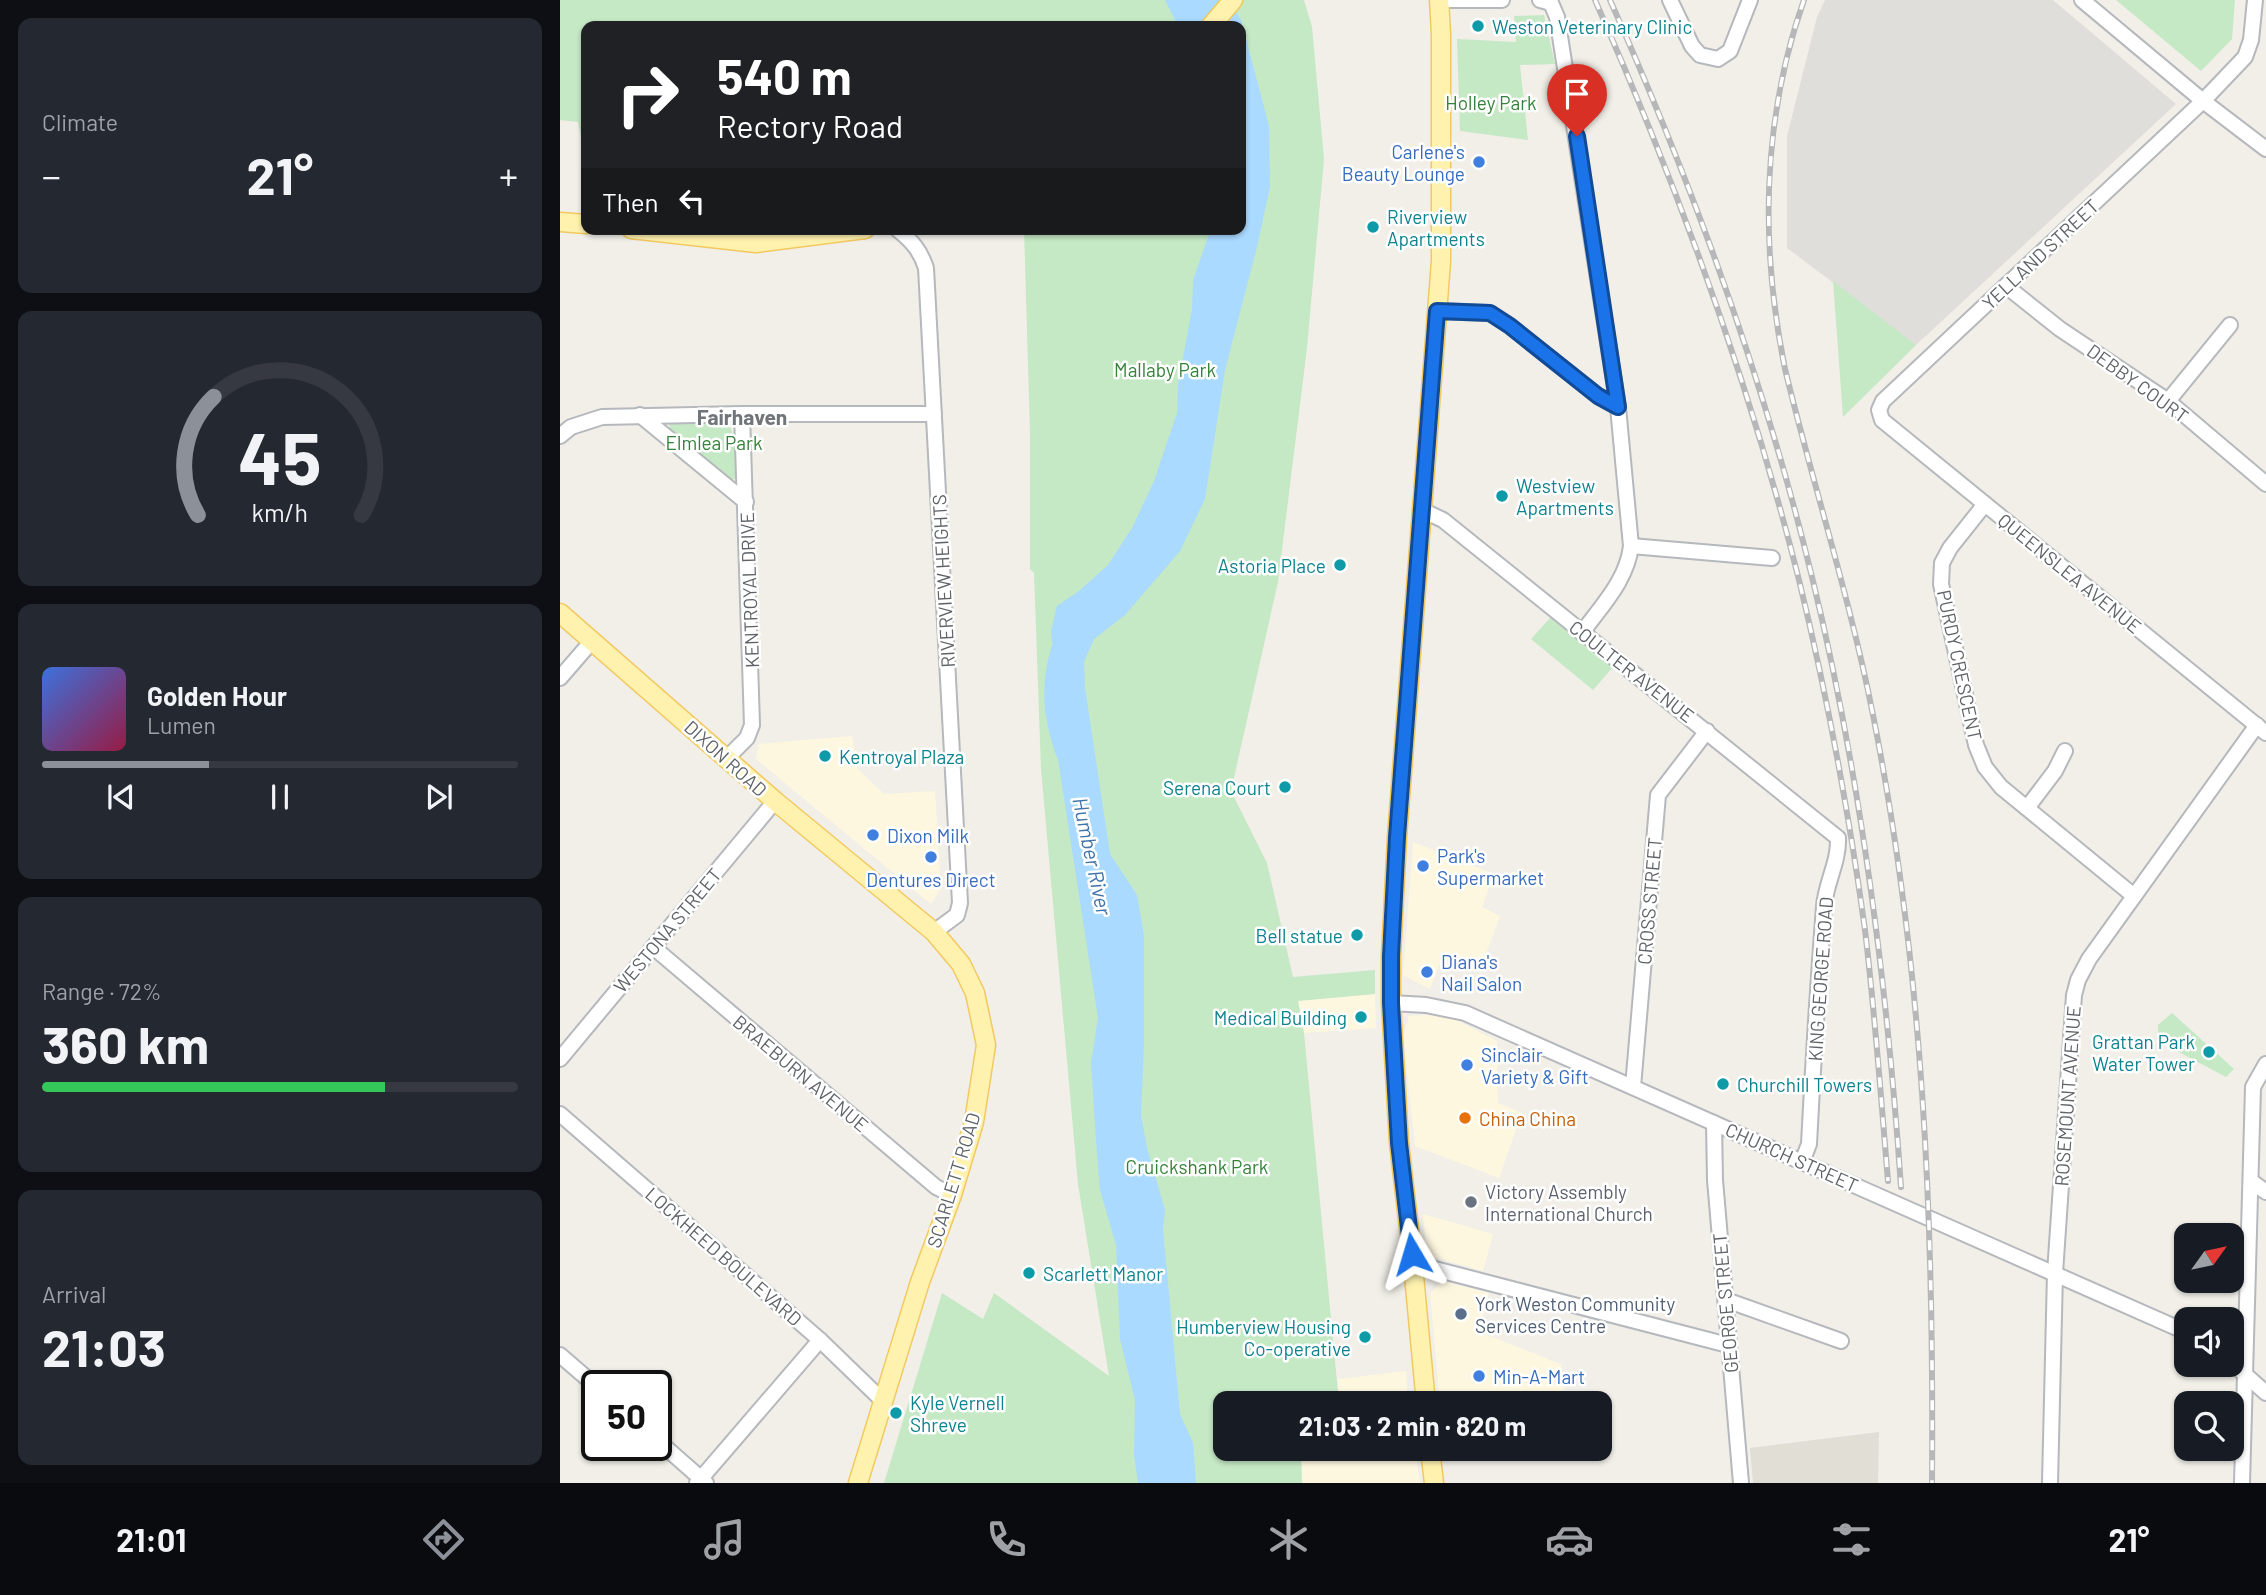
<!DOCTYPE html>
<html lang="en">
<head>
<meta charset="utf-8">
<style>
  :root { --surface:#171b24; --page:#242831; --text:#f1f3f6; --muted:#9ea1a6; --line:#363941; --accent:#8c9099 }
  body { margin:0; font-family:Barlow,sans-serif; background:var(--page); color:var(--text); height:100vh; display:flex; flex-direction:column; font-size:26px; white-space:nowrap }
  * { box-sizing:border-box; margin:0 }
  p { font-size:23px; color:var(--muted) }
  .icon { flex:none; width:38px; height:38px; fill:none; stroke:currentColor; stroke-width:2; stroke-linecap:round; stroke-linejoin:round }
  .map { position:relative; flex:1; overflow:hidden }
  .side { display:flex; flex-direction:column; gap:18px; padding:18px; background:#0d0f14; width:560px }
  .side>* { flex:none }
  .banner { position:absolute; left:21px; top:21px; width:665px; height:214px; border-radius:14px; box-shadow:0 2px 5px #0004; background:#202124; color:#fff; overflow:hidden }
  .needle { width:46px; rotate:57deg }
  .buttons { position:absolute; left:1614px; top:1223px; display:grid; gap:14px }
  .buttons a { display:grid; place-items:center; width:70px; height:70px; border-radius:14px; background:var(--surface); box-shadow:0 2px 5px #0004; font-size:35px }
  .speed { position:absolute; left:21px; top:1370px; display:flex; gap:14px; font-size:35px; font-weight:700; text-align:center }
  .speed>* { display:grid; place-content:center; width:91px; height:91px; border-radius:50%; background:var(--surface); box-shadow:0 2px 5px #0004; line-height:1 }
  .speed .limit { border:4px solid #111; border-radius:10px; background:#fff; color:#111 }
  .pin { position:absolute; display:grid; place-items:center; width:60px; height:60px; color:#fff; margin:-72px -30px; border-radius:50% 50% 50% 0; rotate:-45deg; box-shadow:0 0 7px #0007 }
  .pin .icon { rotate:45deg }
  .me { position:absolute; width:77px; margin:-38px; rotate:353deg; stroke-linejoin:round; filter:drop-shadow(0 0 5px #0008) }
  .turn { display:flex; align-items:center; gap:24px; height:147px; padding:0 21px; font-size:32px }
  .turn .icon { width:91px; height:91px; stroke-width:2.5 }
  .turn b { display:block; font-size:49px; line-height:60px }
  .then { display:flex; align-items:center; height:66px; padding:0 21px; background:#0003; gap:14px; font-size:26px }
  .big { font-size:52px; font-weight:700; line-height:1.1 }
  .side .tile { flex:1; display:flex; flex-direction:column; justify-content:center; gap:10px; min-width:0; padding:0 24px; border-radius:14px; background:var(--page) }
  .side .dial { align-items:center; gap:0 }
  .dial svg { height:182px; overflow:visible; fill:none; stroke:var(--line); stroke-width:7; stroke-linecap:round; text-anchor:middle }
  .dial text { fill:var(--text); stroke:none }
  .song { display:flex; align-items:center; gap:21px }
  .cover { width:84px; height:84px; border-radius:10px; background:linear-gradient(135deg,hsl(220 70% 55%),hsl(340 70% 35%)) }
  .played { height:7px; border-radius:4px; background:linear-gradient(90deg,var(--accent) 35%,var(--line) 35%) }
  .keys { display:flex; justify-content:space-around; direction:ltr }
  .heat { display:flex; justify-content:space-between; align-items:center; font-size:38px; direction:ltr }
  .charge { height:10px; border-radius:5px; background:linear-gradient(90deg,#34c759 72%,var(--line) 0) }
  .trip { position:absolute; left:653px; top:1391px; width:399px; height:70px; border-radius:14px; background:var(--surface); box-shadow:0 2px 5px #0004; font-weight:700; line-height:70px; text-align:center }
  .tab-bar { display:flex; height:112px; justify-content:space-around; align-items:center; background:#090b0e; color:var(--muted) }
  .tab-bar .icon { width:49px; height:49px }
  .tab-bar .on { color:var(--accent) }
  .tab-bar b { font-size:32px; color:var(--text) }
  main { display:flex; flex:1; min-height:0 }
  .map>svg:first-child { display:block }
  .commercial { fill:#fef7e0 }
  .industrial { fill:#e0deda }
  .education { fill:#e1ded6 }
  .green { fill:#c5e8c5 }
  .water { fill:#aadaff }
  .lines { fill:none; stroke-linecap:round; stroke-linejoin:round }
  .river { stroke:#aadaff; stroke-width:21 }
  .minor-casing { stroke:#b5b8bc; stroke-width:18 }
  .major-casing { stroke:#f2c960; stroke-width:21 }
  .minor { stroke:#fff; stroke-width:14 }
  .major { stroke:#fff2af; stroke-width:18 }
  .rail-casing { stroke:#b6b7b8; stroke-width:6 }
  .rail { stroke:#fff; stroke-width:3.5; stroke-dasharray:10; stroke-linecap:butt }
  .route-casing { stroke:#114b97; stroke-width:18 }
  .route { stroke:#1a73e8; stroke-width:12 }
  .culture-dot { fill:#0f9aa8; stroke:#fff; stroke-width:2.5 }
  .shop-dot { fill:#3f7fe0; stroke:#fff; stroke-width:2.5 }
  .food-dot { fill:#e8710a; stroke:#fff; stroke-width:2.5 }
  .worship-dot { fill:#6b7280; stroke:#fff; stroke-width:2.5 }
  .service-dot { fill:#5c6f8a; stroke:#fff; stroke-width:2.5 }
  .labels { text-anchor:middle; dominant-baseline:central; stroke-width:5; stroke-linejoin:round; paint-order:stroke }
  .culture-label { font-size:19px; fill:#0d838f; stroke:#fff; text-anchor:start }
  .park-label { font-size:19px; fill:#348238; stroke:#fff }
  .shop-label { font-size:19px; fill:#366cbe; stroke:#fff; text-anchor:start }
  .street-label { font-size:19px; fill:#5f6368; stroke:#fff }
  .food-label { font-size:19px; fill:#c56008; stroke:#fff; text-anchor:start }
  .worship-label { font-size:19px; fill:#5b616d; stroke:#fff; text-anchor:start }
  .service-label { font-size:19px; fill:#4e5e75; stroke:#fff; text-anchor:start }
  .neighbourhood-label { font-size:21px; font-weight:bold; fill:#70757a; stroke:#fff }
  .water-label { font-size:21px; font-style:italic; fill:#4174aa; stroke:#fff }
</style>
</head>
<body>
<main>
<section class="side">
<div class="tile"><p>Climate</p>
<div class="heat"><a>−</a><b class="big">21°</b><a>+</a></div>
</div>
<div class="tile dial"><svg viewBox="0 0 100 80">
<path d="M14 69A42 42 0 1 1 86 69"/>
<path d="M14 69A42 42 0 0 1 21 17" stroke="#8c9099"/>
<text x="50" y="56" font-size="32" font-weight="700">45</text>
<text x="50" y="72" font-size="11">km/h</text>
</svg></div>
<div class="tile">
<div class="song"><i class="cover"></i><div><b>Golden Hour</b><p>Lumen</p></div></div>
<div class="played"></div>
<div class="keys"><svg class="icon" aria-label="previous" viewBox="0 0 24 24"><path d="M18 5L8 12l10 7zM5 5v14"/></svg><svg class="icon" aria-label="pause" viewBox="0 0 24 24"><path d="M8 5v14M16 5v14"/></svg><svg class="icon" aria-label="next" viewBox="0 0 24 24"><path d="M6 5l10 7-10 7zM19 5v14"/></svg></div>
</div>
<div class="tile"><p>Range · 72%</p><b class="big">360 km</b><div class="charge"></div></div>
<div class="tile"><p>Arrival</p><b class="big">21:03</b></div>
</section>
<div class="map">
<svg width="1706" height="1483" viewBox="0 0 1706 1483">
  <rect width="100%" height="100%" fill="#f1efe8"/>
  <!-- commercial -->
  <g class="commercial">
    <polygon points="292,736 298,769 324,794 375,791 381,889 371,904 196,759 199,744"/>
    <polygon points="853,842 934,874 922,907 940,916 920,971 883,956 870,989 843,975"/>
    <polygon points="815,994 816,1028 744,1033 738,1000"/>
    <polygon points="885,1014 937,1041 938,1103 962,1113 939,1178 855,1146 843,1036 849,1016"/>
    <polygon points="863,1214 933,1234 923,1271 867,1255"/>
    <polygon points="883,1281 929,1293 919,1332 1001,1364 1006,1403 880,1403 870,1293"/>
    <polygon points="846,1371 848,1403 779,1403 778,1379"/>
    <polygon points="744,1449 855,1449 860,1483 742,1483 741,1451"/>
  </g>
  <!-- industrial -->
  <polygon class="industrial" points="1265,0 1493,0 1616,104 1356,345 1227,248 1227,136 1257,17"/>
  <!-- education -->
  <polygon class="education" points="1319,1432 1318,1483 1193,1483 1190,1448"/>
  <!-- green -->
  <g class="green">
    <polygon points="0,0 744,0 752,27 764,159 747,348 718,582 671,791 707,863 733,977 815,970 815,994 738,1001 744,1033 779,1403 665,1404 665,1449 744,1449 741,1452 742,1483 324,1483 382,1293 423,1319 434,1293 549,1376 518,1184 481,769 474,573 470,569 470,433 464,229 681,229 681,26 26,26 26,164 18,122 0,120"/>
    <polygon points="1556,0 1675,0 1672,39 1641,71"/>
    <polygon points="984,15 995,64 960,65 968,140 900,131 897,39 956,42 954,16"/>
    <polygon points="1273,281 1356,345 1283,417"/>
    <path d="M 115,421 L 167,423 C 178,435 177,463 175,479 L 169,481 L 165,479 L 111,431 L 109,425 Z"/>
    <polygon points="991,617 1053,667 1033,690 971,639"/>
    <polygon points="1612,1013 1674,1069 1666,1077 1598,1041 1598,1025"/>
  </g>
  <!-- water -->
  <polygon class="water" points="605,0 669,0 681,20 709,126 710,187 697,247 665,370 645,499 620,551 565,615 534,639 524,662 525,688 550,854 577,895 584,935 584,1047 581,1115 587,1148 605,1210 603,1229 620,1414 633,1443 636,1483 578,1483 574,1455 575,1400 560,1339 556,1245 540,1190 537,1155 531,1063 538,1018 497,753 500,718 491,631 497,606 519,591 548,565 572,528 594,481 617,413 618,384 632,309 633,280 651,229 681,229 681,26 618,26"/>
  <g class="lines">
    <!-- river -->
    <path class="river" d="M 501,651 C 491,688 493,715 506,752"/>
    <!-- minor casing -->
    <g class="minor-casing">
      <g id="minor">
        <polyline points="879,0 942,0"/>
        <polyline points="980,0 991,3 997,17 1058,407"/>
        <polyline points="1110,0 1132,46 1140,55 1158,59 1170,51 1190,0"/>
        <polyline points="1522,0 1643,101 1706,149"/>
        <polyline points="1695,0 1691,40 1685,57 1643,101 1323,401 1319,410 1322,420 1706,733"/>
        <path d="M 337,229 C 352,241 360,250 366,268 L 400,903 L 397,915 L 374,932"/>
        <polyline points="1446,286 1500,329 1608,401 1706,484"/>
        <path d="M 877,311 L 930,313 L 950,326 L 1038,396 L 1058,407 L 1071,546 C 1067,580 1042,605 1022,633"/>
        <polyline points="1608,401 1670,325"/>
        <polyline points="80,415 186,502"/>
        <polyline points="0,436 11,427 42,417 182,414 374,414"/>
        <polyline points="1425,504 1390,548 1382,563 1381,584 1416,745 1425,767 1441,787 1574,896"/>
        <path d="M 862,510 L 883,520 L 1278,838 C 1279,862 1266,882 1264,906 C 1258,985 1253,1065 1249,1144 L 1242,1162"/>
        <polyline points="1071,546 1212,558"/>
        <polyline points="0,678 32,641"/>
        <polyline points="167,758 187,738 192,725 182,414"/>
        <polyline points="1467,808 1495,771 1505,751"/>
        <polyline points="93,947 376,1187 392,1195"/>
        <polyline points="831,1003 866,1005 905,1013 1626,1332"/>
        <polyline points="0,1059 215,801"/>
        <polyline points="1073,1087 1098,795 1147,731"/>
        <polyline points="0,1114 260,1340 324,1402"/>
        <polyline points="1154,1123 1155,1180 1181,1483"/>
        <polyline points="1691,1181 1706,1192"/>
        <polyline points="853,1266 871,1268 1168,1345"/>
        <polyline points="1166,1300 1281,1341"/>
        <polyline points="0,1355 37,1387"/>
        <polyline points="1671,1362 1706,1393"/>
        <polyline points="96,1439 146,1483"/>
        <polyline points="137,1483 260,1340"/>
        <polyline points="1490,1483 1495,1273 1514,995 1518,980 1529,959 1697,725"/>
        <polyline points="1682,1483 1693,1087 1706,1064"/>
      </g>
    </g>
    <!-- major casing -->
    <g class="major-casing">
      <g id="major">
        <polyline points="651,26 673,0"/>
        <polyline points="0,222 26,224"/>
        <polyline points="71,229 196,243 305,229"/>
        <polyline points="0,613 215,801 374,932 401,964 415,993 426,1045 414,1122 392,1195 360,1282 298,1483"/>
        <polyline points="866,1404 852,1254 839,1143 831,1003 831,956 837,837 881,261 881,34 879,0"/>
        <polyline points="870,1449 874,1483"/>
      </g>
    </g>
    <!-- minor -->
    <use href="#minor" class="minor"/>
    <!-- major -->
    <use href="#major" class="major"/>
    <!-- rail casing -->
    <g class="rail-casing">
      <g id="rail">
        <path d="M 1035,0 C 1118,187 1189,381 1239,580 C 1267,695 1289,813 1305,930 C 1315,1014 1321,1098 1328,1181"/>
        <path d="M 1050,0 C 1133,186 1204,379 1252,577 C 1301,777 1327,982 1341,1187"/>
        <path d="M 1244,0 C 1202,119 1200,246 1225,369 C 1253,485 1290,598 1313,715 C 1364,971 1374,1223 1372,1483"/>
      </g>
    </g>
    <!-- rail -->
    <use href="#rail" class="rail"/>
  </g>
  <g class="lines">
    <!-- route casing -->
    <g class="route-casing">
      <polyline id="route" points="852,1254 839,1143 831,1003 831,956 837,837 877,311 930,313 950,326 1038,396 1058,407 1017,136"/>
    </g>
    <!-- route -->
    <use href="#route" class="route"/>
  </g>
  <!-- markers -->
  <g class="culture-dot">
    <circle cx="918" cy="26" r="7"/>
    <circle cx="813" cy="227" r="7"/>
    <circle cx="942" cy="496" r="7"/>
    <circle cx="780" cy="565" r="7"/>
    <circle cx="265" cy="756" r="7"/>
    <circle cx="725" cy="787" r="7"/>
    <circle cx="797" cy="935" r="7"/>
    <circle cx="801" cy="1017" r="7"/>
    <circle cx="1649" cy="1052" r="7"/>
    <circle cx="1163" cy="1084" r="7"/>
    <circle cx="469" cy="1273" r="7"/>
    <circle cx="805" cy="1337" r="7"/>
    <circle cx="336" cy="1413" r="7"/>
  </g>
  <g class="shop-dot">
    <circle cx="919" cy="162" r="7"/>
    <circle cx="313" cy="835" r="7"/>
    <circle cx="371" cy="857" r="7"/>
    <circle cx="863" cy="866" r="7"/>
    <circle cx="867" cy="972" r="7"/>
    <circle cx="907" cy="1065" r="7"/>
    <circle cx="919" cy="1376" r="7"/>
  </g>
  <circle class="food-dot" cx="905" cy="1118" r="7"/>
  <circle class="worship-dot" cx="911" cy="1202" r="7"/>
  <circle class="service-dot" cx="901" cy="1314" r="7"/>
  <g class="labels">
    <!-- culture labels -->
    <g class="culture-label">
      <text x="932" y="26">Weston Veterinary Clinic</text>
      <text x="827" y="216">Riverview<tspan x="827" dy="22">Apartments</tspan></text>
      <text x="956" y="485">Westview<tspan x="956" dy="22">Apartments</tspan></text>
      <text x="766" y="565" text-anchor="end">Astoria Place</text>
      <text x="279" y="756">Kentroyal Plaza</text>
      <text x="711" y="787" text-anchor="end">Serena Court</text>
      <text x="783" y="935" text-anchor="end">Bell statue</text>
      <text x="787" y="1017" text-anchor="end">Medical Building</text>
      <text x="1635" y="1041" text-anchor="end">Grattan Park<tspan x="1635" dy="22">Water Tower</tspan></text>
      <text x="1177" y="1084">Churchill Towers</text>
      <text x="483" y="1273">Scarlett Manor</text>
      <text x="791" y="1326" text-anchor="end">Humberview Housing<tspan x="791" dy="22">Co-operative</tspan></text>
      <text x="350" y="1402">Kyle Vernell<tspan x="350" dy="22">Shreve</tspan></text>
    </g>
    <!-- park labels -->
    <g class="park-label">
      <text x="931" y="102">Holley Park</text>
      <text x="605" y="369">Mallaby Park</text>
      <text x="154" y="442">Elmlea Park</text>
      <text x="637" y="1166">Cruickshank Park</text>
    </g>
    <!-- shop labels -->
    <g class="shop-label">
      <text x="905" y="151" text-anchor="end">Carlene's<tspan x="905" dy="22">Beauty Lounge</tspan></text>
      <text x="327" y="835">Dixon Milk</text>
      <text x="877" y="855">Park's<tspan x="877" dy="22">Supermarket</tspan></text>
      <text x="371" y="879" text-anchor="middle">Dentures Direct</text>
      <text x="881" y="961">Diana's<tspan x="881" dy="22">Nail Salon</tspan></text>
      <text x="921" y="1054">Sinclair<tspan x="921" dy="22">Variety &amp; Gift</tspan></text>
      <text x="933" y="1376">Min-A-Mart</text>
    </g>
    <!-- street labels -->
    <g class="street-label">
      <text transform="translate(1480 254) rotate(-43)">YELLAND STREET</text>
      <text transform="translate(1578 383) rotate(36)">DEBBY COURT</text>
      <text transform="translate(1510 573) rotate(39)">QUEENSLEA AVENUE</text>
      <text transform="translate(383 581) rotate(-93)">RIVERVIEW HEIGHTS</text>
      <text transform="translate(189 590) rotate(-92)">KENTROYAL DRIVE</text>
      <text transform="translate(1400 665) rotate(78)">PURDY CRESCENT</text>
      <text transform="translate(1072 671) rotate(38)">COULTER AVENUE</text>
      <text transform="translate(166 758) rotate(42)">DIXON ROAD</text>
      <text transform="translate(1089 901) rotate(-85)">CROSS STREET</text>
      <text transform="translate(107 930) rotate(-50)">WESTONA STREET</text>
      <text transform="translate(1260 979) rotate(-86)">KING GEORGE ROAD</text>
      <text transform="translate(241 1073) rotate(40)">BRAEBURN AVENUE</text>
      <text transform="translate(1507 1096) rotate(-86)">ROSEMOUNT AVENUE</text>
      <text transform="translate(1232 1157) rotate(24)">CHURCH STREET</text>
      <text transform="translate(393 1180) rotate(-73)">SCARLETT ROAD</text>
      <text transform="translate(164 1256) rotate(41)">LOCKHEED BOULEVARD</text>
      <text transform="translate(1165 1303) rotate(-95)">GEORGE STREET</text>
    </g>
    <!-- food labels -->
    <g class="food-label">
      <text x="919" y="1118">China China</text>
    </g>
    <!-- worship labels -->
    <g class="worship-label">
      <text x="925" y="1191">Victory Assembly<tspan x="925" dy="22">International Church</tspan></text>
    </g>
    <!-- service labels -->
    <g class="service-label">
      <text x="915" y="1303">York Weston Community<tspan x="915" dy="22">Services Centre</tspan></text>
    </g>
    <!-- neighbourhood labels -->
    <g class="neighbourhood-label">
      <text x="182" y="416">Fairhaven</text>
    </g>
    <!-- water labels -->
    <g class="water-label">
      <text transform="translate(533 856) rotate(78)">Humber River</text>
    </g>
  </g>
</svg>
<div class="buttons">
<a><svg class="needle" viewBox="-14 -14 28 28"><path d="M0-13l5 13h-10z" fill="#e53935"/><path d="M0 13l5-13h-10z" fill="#9ea1a6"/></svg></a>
<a><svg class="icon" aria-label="sound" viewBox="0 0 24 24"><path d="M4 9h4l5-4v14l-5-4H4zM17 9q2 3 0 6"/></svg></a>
<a><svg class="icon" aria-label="search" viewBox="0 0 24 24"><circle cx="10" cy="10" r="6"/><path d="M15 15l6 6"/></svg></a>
</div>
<div class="speed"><div class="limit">50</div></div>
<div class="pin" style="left:1017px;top:136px;background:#d93025"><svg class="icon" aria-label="arrive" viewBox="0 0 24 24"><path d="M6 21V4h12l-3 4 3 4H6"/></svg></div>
<svg class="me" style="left:852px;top:1254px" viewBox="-20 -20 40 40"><path d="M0-17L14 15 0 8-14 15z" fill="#1a73e8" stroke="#fff" stroke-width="4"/></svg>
<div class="trip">21:03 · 2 min · 820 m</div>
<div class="banner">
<div class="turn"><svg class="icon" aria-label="right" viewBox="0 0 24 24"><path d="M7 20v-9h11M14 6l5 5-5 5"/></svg><div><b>540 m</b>Rectory Road</div></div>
<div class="then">Then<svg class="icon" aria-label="left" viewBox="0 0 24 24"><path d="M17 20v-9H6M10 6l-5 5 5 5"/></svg></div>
</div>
</div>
</main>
<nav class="tab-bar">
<b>21:01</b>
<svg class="icon on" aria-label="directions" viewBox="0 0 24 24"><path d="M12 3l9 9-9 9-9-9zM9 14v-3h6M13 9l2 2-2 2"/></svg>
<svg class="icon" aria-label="music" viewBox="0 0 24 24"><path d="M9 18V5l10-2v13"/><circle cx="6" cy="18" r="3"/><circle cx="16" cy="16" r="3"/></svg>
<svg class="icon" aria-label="phone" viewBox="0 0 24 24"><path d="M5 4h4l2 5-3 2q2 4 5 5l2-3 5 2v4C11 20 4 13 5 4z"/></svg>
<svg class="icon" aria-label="climate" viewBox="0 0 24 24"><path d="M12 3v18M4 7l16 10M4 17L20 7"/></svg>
<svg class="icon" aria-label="car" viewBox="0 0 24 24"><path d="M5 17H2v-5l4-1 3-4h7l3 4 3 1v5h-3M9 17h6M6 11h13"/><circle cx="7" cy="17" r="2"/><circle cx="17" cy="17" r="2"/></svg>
<svg class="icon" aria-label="filters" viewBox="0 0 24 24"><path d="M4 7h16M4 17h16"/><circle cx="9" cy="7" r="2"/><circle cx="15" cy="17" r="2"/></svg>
<b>21°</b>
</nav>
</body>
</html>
